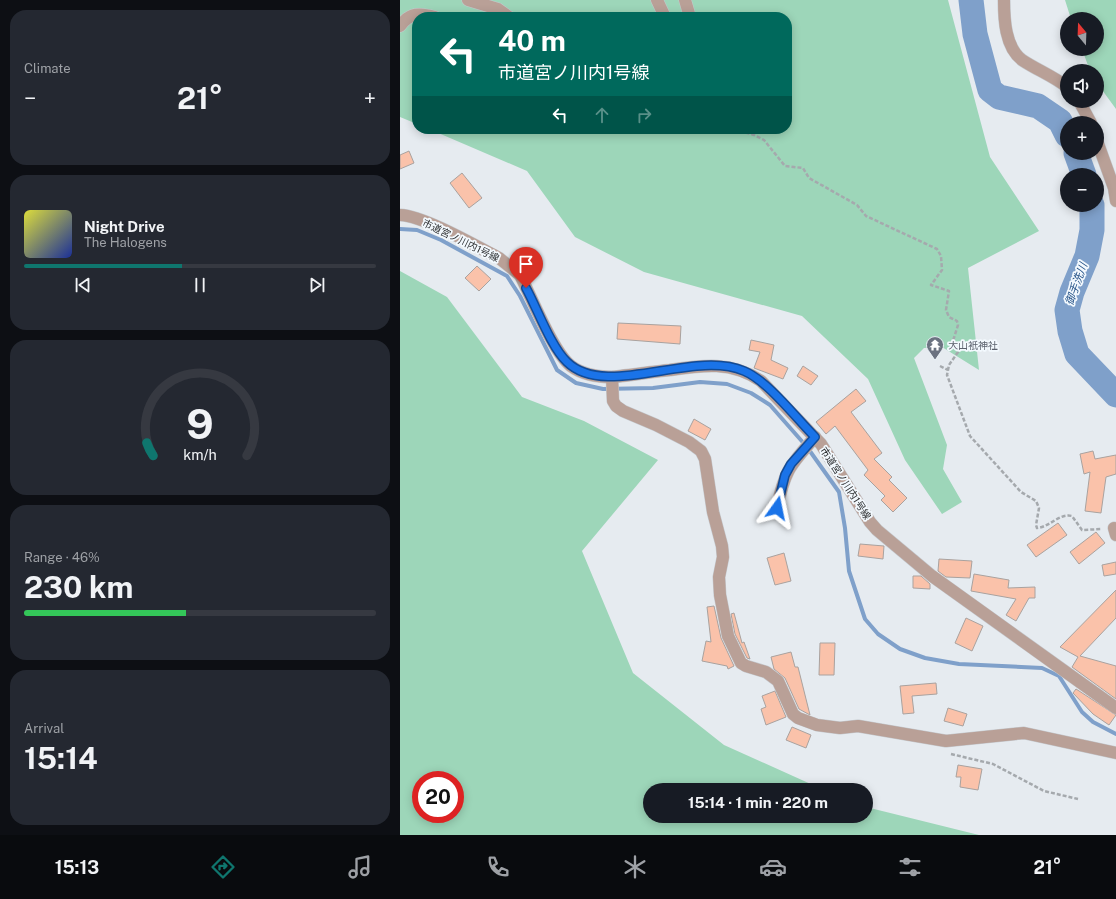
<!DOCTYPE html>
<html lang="en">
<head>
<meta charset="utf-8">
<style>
  :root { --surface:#171b24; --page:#242831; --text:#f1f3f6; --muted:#9ea1a6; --line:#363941; --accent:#0f766e }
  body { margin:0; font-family:"Public Sans","Noto Sans JP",sans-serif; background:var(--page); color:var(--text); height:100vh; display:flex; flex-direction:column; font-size:15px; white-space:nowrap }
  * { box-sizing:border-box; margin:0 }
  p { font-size:13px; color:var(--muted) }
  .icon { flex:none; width:22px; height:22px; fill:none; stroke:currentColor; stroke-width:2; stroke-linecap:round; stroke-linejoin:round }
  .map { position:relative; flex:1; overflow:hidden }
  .panel { display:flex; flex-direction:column; gap:10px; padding:10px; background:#0d0f14; width:400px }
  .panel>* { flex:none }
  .hud { position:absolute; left:12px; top:12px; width:380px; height:122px; border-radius:16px; box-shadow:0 2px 10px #0003; background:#00695c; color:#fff; overflow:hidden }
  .needle { width:26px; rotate:341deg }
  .buttons { position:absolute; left:660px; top:12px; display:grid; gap:8px }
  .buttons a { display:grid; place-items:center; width:44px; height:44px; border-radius:50%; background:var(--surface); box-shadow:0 2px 10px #0003; font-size:20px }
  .speed { position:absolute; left:12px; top:771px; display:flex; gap:8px; font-size:20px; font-weight:700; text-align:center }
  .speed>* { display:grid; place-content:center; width:52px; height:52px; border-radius:50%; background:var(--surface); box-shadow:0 2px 10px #0003; line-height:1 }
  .speed .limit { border:6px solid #d22; background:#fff; color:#111 }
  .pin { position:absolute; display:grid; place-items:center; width:34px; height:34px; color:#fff; margin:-41px -17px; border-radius:50% 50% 50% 0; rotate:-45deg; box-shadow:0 0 4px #0007 }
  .pin .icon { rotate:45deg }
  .me { position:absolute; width:44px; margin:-22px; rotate:12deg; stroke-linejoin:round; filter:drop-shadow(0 0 3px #0008) }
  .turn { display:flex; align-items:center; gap:14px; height:84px; padding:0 20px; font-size:18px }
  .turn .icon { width:52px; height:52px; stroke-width:2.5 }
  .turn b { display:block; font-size:28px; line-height:34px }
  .lanes { display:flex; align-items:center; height:38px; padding:0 20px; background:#0003; justify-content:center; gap:20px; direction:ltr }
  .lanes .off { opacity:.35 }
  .big { font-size:30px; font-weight:700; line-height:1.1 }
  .panel .widget { flex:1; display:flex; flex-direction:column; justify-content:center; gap:6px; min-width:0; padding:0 14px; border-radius:16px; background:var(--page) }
  .panel .dial { align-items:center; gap:0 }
  .dial svg { height:104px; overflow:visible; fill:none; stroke:var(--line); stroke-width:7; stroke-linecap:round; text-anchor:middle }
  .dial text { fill:var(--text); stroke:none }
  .song { display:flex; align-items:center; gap:12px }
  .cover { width:48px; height:48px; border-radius:6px; background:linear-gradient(135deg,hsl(60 70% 55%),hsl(230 70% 35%)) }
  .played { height:4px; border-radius:2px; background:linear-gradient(90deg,var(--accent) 45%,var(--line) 45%) }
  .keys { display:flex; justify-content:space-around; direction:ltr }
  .heat { display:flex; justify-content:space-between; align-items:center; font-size:22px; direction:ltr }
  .charge { height:6px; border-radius:3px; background:linear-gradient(90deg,#34c759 46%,var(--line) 0) }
  .trip { position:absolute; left:243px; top:783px; width:230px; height:40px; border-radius:20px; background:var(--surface); box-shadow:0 2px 10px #0003; font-weight:700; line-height:40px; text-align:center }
  .menu { display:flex; height:64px; justify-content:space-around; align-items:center; background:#090b0e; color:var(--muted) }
  .menu .icon { width:28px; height:28px }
  .menu .current { color:var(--accent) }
  .menu b { font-size:18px; color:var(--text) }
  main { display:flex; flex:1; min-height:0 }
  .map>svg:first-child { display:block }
  .green { fill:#9dd6b9; fill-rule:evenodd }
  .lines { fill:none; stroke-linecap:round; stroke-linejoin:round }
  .stream { stroke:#7fa0ca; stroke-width:4 }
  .river { stroke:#7fa0ca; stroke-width:25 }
  .building { fill:#fac2aa; stroke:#a9a29f }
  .minor-casing { stroke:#c5c9ce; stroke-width:13 }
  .path { stroke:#a5a9ad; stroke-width:2.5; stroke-dasharray:4 2; stroke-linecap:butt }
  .minor { stroke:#b9a097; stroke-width:12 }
  .route-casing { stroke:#114b97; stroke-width:10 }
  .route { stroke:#1a73e8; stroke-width:7 }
  .labels { text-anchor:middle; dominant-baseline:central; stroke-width:3.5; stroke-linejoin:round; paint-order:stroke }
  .street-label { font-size:10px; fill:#2d2f31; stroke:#f3f9fe }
  .worship-label { font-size:10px; fill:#5b616d; stroke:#f3f9fe; text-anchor:start }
  .water-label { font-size:11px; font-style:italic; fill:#235187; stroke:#f3f9fe }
</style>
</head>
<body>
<main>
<section class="panel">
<div class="widget"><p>Climate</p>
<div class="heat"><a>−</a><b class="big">21°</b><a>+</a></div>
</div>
<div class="widget">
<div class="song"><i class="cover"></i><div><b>Night Drive</b><p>The Halogens</p></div></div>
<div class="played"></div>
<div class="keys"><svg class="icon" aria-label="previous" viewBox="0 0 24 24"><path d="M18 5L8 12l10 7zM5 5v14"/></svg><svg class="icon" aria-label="pause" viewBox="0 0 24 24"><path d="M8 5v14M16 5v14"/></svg><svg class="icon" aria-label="next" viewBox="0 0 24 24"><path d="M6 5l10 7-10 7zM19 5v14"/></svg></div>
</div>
<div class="widget dial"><svg viewBox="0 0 100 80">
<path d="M14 69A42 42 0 1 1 86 69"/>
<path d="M14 69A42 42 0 0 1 9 59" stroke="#0f766e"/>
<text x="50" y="56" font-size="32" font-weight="700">9</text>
<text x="50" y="72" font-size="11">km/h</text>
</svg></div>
<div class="widget"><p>Range · 46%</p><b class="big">230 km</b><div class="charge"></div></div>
<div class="widget"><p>Arrival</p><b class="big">15:14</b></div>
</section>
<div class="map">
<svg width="716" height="835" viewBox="0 0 716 835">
  <rect width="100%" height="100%" fill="#e6ebf0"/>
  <!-- green -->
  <g class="green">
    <polygon points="0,0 548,0 590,157 639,231 568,268 579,370 542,347 524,348 514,358 547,445 543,469 562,502 542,514 505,460 468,379 402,316 244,272 175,237 127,171 29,129 387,129 387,17 17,17 17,124 0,117"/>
    <polygon points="665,0 716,0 716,109 697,83 697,71 690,71 682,49 697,49 697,19 671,19"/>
    <path d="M 0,271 L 47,297 L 122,397 L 184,421 L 258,460 L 182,551 L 233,673 L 324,745 L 424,790 L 250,790 L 250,816 L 466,816 L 466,807 L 579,835 L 0,835 ZM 21,780 L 55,780 L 55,814 L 21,814 Z"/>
  </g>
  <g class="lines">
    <!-- stream -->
    <polyline class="stream" points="0,229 17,230 41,240 107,276 120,296 157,370 176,383 203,389 253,388 300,382 327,384 351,393 370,405 407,447 439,492 445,528 449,571 465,619 478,634 500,649 525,658 559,664 642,668 659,676 682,712 693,722 716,734"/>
    <!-- river -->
    <g class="river">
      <polyline points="571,0 575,34 590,90 599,97 638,106 660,121 667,135"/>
      <polyline points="676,153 684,175"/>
      <polyline points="692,205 692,230 687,256 672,292 667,310 670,331 677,354 716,395"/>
    </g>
  </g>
  <!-- building -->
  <g class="building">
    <polygon points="9,151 14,163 0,169 0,155"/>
    <polygon points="62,173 82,198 69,208 50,183"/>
    <polygon points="77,266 91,279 79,291 65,278"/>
    <polygon points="218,323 281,326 280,344 217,339"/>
    <polygon points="351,340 374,345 371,360 388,368 383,379 354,368 360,352 349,350"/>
    <polygon points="403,366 418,376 411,385 397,376"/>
    <polygon points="456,389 466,401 451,412 482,453 474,459 492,477 489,480 507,498 493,512 481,500 485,496 464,475 468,470 435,426 426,434 416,422"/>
    <polygon points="294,419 311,429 305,440 288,431"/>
    <polygon points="693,451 695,459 716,455 716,474 706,477 701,513 685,511 690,472 684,474 680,454"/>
    <polygon points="658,523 667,535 636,557 627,545"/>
    <polygon points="696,532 705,543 679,564 670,552"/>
    <polygon points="460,544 484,546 483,559 458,556"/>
    <polygon points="384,553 391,581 375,585 367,558"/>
    <polygon points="539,559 572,561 570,578 546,577 538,571"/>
    <polygon points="716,562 716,574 704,576 702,565"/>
    <polygon points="574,574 609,580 608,588 635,587 635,598 629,598 616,621 606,615 616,599 571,591"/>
    <polygon points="513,576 521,576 530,584 530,589 513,588"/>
    <polygon points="716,590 716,618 680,656 716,666 716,699 672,667 678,657 660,647"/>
    <polygon points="314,606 321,638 334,666 328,669 327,666 302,661 306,641 311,642 307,607"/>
    <polygon points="334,613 342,643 344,642 350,659 347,658 335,634 331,614"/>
    <polygon points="566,618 583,626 572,651 555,643"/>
    <polygon points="420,643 435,643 434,675 419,675"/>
    <polygon points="391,652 395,667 398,667 410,715 399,709 385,678 374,669 371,657"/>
    <polygon points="536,683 537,694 512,696 514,713 503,714 500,686"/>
    <polygon points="676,689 716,715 709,725 693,714 673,693"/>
    <polygon points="375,691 386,717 366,725 361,709 366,707 362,696"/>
    <polygon points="548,708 567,714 563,726 544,721"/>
    <polygon points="392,727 411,735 406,748 386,740"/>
    <polygon points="558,765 582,769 578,790 560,787 561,777 556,777"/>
  </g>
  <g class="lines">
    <!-- minor casing -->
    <g class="minor-casing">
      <g id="minor">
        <polyline points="68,0 98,9 109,17"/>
        <polyline points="257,0 265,17"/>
        <polyline points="285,0 290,17"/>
        <path d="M 604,0 C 604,19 605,47 622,60 C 637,70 653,76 667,87"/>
        <path d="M 0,26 C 10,12 20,13 35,17"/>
        <polyline points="679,101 691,123"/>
        <polyline points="697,141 714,188 716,201"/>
        <path d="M 0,215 C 24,216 76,246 99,258 L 120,275 C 132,298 153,352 171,366 C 183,375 198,377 212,377 C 231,375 251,372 270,370 C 303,365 332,361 361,381 L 421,444 L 470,522 L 477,530 L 532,576 L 716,708"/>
        <polyline points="212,377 213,401 216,406 223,411 256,425 289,442 301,451 305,459 313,512 322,546 323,557 319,577 320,595 328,636 341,663 346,666 366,672 378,681 393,714 398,718 417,725 440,728 458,726 546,741 624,733 716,753"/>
        <path d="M 377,508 C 385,469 390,466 415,437"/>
        <polyline points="714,528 716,535"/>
      </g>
    </g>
    <!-- path -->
    <g class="path">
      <path d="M 334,129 L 354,135 L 364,140 L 385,166 L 403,168 L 409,178 L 457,205 L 466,216 L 537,249 L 541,256 L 542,270 L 531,285 L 549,291 L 546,310 L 549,317 L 557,321 L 558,325 L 552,344 L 558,352 L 549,365 L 547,375 L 570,436 L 621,492 L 636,501 L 639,508 L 636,525 L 637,528 C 650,527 659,513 672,516 L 682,530 L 702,529"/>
      <polyline points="540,366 548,370"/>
      <polyline points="551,754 593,764 644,791 678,799"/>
    </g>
    <!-- minor -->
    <use href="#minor" class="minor"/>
  </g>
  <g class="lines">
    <!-- route casing -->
    <g class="route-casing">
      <path id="route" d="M 126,288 C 137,308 151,347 167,362 C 206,400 293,349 344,371 C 368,381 396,418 415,437 L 391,464 L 385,475 L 377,508"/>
    </g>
    <!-- route -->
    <use href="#route" class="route"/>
  </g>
  <!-- icons -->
  <defs>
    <g id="temple-pin" transform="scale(0.9)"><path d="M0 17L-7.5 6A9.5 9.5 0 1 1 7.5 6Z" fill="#6b7280" stroke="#f3f9fe"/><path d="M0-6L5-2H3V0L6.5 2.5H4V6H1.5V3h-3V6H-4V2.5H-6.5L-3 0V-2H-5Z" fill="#fff"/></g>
  </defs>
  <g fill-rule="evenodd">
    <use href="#temple-pin" x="535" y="345"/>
  </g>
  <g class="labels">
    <!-- street labels -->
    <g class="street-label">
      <text transform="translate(61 240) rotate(26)">市道宮ノ川内1号線</text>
      <text transform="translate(446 483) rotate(57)">市道宮ノ川内1号線</text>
    </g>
    <!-- worship labels -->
    <g class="worship-label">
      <text x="548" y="345">大山衹神社</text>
    </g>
    <!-- water labels -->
    <g class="water-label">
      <text transform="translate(676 284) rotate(-70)">御手洗川</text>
    </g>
  </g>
</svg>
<div class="buttons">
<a><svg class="needle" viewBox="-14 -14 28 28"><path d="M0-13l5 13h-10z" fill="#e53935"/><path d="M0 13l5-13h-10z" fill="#9ea1a6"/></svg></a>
<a><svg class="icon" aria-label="sound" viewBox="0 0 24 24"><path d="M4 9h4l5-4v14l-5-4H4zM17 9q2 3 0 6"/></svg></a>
<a>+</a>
<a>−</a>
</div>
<div class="speed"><div class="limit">20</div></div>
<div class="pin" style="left:126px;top:288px;background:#d93025"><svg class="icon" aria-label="arrive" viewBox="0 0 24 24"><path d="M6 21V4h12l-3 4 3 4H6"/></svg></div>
<svg class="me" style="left:377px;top:508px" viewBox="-20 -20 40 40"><path d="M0-17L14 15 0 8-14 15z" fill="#1a73e8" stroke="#fff" stroke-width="4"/></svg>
<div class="trip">15:14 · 1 min · 220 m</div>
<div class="hud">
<div class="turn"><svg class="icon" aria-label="left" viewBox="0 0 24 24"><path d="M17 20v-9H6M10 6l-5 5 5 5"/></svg><div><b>40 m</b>市道宮ノ川内1号線</div></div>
<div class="lanes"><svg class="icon" aria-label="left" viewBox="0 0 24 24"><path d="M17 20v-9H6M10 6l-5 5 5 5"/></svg><svg class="icon off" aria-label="ahead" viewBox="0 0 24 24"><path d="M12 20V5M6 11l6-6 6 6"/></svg><svg class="icon off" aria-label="right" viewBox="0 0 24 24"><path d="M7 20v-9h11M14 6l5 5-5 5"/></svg></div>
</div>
</div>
</main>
<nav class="menu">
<b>15:13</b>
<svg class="icon current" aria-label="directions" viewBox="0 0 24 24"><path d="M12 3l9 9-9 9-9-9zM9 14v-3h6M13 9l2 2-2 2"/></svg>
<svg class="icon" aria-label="music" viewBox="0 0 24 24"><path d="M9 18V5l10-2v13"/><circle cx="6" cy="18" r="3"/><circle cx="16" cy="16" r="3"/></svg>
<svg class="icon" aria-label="phone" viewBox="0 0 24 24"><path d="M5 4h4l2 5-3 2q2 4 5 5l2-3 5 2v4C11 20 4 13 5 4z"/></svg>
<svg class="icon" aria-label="climate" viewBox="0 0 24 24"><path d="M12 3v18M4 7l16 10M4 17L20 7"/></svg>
<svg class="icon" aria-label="car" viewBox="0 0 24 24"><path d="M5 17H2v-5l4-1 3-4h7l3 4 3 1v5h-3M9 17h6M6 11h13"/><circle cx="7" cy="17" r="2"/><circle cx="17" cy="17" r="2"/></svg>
<svg class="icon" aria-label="filters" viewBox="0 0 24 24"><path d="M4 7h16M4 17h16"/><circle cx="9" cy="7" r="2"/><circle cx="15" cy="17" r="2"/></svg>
<b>21°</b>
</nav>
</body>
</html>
